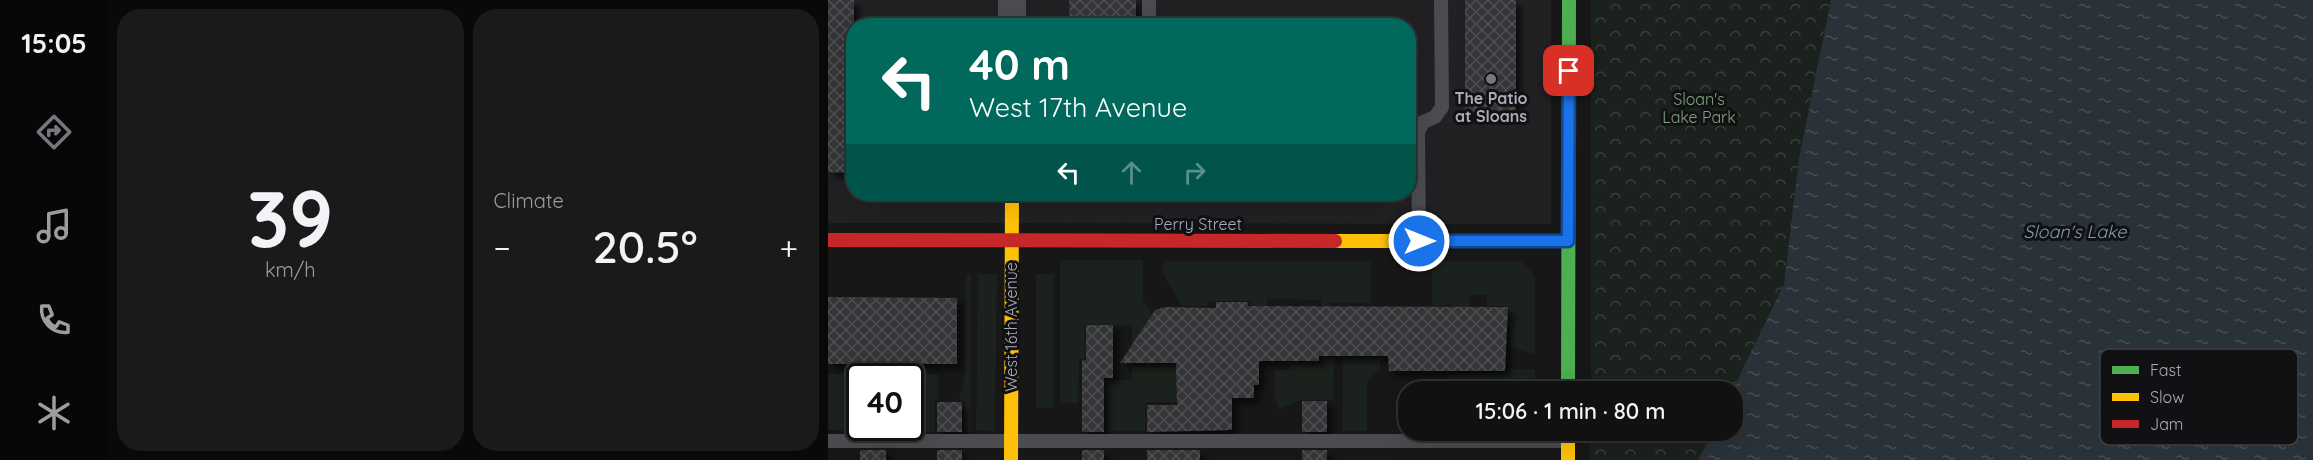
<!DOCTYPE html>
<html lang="en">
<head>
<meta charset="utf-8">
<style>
  :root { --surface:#111; --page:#1a1a1a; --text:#f1f3f6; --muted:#9c9d9f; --line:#303131; --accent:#757880 }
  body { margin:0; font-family:Quicksand,sans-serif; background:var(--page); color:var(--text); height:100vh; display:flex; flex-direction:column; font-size:22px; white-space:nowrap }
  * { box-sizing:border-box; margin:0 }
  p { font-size:20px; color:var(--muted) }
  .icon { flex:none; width:33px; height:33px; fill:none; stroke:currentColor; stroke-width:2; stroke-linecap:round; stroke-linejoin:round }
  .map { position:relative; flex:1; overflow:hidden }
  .sheet { display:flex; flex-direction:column; gap:9px; padding:9px; background:#090909; width:720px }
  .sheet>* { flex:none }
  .hud { position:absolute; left:18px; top:18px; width:570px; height:183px; border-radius:24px; box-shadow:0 6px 24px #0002,0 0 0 2px var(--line); background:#00695c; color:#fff; overflow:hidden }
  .speed { position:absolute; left:18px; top:363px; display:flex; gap:12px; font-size:30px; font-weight:700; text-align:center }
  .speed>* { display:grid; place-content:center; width:78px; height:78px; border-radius:50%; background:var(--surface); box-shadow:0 6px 24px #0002,0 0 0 2px var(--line); line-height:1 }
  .speed .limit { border:3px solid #111; border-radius:9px; background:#fff; color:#111 }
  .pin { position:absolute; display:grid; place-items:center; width:51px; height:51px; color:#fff; margin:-26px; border-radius:12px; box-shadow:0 3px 9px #0006 }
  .me { position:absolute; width:66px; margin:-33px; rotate:90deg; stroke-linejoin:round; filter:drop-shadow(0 0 4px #0008) }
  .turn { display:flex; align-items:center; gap:21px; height:126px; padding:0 24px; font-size:27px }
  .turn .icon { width:78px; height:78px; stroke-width:2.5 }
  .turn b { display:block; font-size:42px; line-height:51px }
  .lanes { display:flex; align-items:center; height:57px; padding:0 24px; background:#0003; justify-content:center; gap:30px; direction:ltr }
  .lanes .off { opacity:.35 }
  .big { font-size:45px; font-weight:600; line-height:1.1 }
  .sheet .tile { flex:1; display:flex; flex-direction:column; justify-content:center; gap:9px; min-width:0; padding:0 21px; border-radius:24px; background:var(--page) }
  .sheet .dial { align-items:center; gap:0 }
  .dial b { font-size:78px; line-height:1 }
  .heat { display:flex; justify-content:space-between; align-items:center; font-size:33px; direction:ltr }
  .sheet .tiles { flex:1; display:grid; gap:9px; grid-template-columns:repeat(2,1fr) }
  .trip { position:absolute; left:570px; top:381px; width:345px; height:60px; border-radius:24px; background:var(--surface); box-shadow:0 6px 24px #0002,0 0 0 2px var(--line); font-weight:600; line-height:60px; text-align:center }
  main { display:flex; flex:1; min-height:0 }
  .menu { display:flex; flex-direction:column; width:108px; justify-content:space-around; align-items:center; background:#070707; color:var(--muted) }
  .menu .icon { width:42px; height:42px }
  .menu .current { color:var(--accent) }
  .menu b { font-size:27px; color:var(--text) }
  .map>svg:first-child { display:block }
  .built { fill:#212124; fill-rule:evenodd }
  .green { fill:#1b211c }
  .park { fill:url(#park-crowns) }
  .water { fill:url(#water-ripples) }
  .building { fill:url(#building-cross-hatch); filter:url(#shadow) }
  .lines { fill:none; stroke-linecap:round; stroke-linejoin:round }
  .lane { stroke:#4b4c50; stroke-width:14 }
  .street { stroke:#4b4c50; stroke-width:28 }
  .fast { stroke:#4caf50; stroke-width:14 }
  .slow { stroke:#ffc107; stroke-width:14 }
  .jam { stroke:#c62828; stroke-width:14 }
  .route-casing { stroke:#114b97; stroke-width:15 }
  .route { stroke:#1a73e8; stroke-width:10 }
  .poi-dot { fill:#757880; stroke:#111113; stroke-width:2 }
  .labels { text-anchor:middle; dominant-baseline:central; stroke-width:6; stroke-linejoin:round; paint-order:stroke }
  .poi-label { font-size:16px; font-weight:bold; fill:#a8adb8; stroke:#111113 }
  .park-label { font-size:16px; fill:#7fa381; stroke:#111113 }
  .street-label { font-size:16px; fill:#a8adb8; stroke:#111113 }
  .water-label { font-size:18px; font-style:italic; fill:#7f9bb3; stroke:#111113 }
  .key { fill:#111113; stroke:#3e4045; stroke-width:1.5 }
  .key-label { font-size:16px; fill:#a8adb8 }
</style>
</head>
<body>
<main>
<nav class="menu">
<b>15:05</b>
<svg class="icon current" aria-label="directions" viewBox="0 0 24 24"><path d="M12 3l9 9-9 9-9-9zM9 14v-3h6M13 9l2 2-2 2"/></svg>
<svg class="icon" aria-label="music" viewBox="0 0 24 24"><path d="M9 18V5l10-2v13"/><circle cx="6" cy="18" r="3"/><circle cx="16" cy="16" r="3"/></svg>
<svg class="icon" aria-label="phone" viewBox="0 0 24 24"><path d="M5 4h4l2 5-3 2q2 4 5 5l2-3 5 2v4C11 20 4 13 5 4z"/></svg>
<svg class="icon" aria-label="climate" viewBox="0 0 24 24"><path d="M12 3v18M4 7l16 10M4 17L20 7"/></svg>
</nav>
<section class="sheet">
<div class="tiles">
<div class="tile dial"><b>39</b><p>km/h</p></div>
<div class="tile"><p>Climate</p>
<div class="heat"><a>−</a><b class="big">20.5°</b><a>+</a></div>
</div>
</div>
</section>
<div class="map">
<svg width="1485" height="460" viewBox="0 0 1485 460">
  <defs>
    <pattern id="park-crowns" width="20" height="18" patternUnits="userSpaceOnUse" patternTransform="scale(1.5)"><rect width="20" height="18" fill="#1b211c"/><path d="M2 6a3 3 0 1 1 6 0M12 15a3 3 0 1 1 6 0" fill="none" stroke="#393f3b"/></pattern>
    <pattern id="water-ripples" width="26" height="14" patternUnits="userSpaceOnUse" patternTransform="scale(1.5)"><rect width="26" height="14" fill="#2a3239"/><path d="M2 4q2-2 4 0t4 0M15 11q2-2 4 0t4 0" fill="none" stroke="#464d54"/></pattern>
    <pattern id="building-cross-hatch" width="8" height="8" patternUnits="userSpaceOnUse" patternTransform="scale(1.5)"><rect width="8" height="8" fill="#343537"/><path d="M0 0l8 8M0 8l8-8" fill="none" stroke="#4f5052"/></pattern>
    <filter id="shadow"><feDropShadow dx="5.5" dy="5.5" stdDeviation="3" flood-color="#0009"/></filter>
  </defs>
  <rect width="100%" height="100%" fill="#171717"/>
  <!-- built -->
  <path class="built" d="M 0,0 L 723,0 L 723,224 L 0,223 ZM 26,26 L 580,26 L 580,194 L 26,194 Z"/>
  <!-- green -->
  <g class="green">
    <polygon points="232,260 315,260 315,300 323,310 322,364 304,364 304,326 257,324 257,359 251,359 250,403 232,403"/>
    <polygon points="335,261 543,261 543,303 502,303 502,356 493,356 493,300 439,299 439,353 421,301 379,301 379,306 354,306 335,273"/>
    <polygon points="604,261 693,261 707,276 707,354 681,347 681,306 659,306 658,295 641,295 641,310 628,345 628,372 624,372 624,305 604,305"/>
    <polygon points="138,274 143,274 143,432 137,432 137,401 131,400 137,375"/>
    <polygon points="150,274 169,274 167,431 148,430"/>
    <rect x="208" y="274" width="18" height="134"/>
    <polygon points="493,357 506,357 506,400 473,400 451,409 447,400 447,370 462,370 462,363 492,363"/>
    <polygon points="515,358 552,358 552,369 539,381 539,431 514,431"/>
    <polygon points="357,365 375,402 317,402 317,431 278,431 278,402 273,402 272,380 304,380 304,366"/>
    <polygon points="678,369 707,369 707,391 590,391 590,380 619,380 619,374 678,372"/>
    <polygon points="0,374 111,374 111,400 107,400 107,432 60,432 60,428 82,428 82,376 32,376 30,431 0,430"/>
  </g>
  <!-- park -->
  <g class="park">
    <polygon points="763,0 1003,0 971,158 956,284 904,391 763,392"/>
    <polygon points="762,431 885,431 870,460 762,460"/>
  </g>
  <!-- water -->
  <polygon class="water" points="1003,0 1485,0 1485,460 870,460 885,431 904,430 904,391 956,284 971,158"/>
  <!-- building -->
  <g class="building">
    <polygon points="0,0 26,0 26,173 0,172"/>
    <polygon points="241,0 308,0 308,26 242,26"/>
    <polygon points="637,0 688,0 688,115 637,114"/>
    <polygon points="0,297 129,298 129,364 0,364"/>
    <polygon points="388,302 420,302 420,306 680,307 677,371 561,371 560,356 491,356 491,361 431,361 431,385 426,385 426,398 404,398 404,430 319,432 319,405 349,405 348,363 292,363 327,310 337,307 388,308"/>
    <polygon points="258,325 285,325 285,378 276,378 276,432 254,432 254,360 258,360"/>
    <rect x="474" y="401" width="25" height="31"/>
    <rect x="109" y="402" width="25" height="30"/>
    <rect x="32" y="450" width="26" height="10"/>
    <rect x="109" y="450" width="25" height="10"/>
    <rect x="254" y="450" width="22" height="10"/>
    <rect x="319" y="450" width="53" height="10"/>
    <rect x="474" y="450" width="25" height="10"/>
  </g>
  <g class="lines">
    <!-- lane -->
    <g class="lane">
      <polyline points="321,0 321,26"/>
      <polyline points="591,241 590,132 595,122 607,117 614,107 613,0"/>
      <polyline points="0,441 740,441"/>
    </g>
    <!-- street -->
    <polyline class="street" points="184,0 184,26"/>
    <!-- fast -->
    <polyline class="fast" points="740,392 741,0"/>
    <!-- slow -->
    <g class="slow">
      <polyline points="507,241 740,241"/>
      <polyline points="740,430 740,460"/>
      <polyline points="183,460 184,194"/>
    </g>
    <!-- jam -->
    <polyline class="jam" points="0,240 507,241"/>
  </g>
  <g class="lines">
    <!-- route casing -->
    <g class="route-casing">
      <polyline id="route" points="591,241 740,241 741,71"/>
    </g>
    <!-- route -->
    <use href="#route" class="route"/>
  </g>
  <!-- markers -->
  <circle class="poi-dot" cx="663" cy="79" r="6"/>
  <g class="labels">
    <!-- poi labels -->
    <g class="poi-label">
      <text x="663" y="98">The Patio<tspan x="663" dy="18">at Sloans</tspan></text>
    </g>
    <!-- park labels -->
    <g class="park-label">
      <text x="871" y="99">Sloan's<tspan x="871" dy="18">Lake Park</tspan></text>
    </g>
    <!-- street labels -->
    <g class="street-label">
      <text x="370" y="224">Perry Street</text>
      <text transform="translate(183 327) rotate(-90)">West 16th Avenue</text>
    </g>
    <!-- water labels -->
    <g class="water-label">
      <text x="1247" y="231">Sloan's Lake</text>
    </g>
  </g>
  <!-- legend -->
  <rect x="1272" y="349" width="198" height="96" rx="9" class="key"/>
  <rect x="1284" y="366" width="27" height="8" fill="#4caf50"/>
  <rect x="1284" y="393" width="27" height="8" fill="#ffc107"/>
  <rect x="1284" y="420" width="27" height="8" fill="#c62828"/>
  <g class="key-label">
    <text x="1322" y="376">Fast</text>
    <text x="1322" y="403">Slow</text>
    <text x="1322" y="430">Jam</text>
  </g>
</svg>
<div class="speed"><div class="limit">40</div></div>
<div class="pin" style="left:741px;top:71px;background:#d93025"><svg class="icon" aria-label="arrive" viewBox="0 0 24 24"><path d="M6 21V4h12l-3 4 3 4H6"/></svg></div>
<svg class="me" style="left:591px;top:241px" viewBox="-20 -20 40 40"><circle r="17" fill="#1a73e8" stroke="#fff" stroke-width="3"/><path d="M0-11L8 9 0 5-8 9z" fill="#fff"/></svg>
<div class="trip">15:06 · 1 min · 80 m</div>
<div class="hud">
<div class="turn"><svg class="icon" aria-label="left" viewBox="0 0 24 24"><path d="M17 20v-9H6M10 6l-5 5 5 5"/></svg><div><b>40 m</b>West 17th Avenue</div></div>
<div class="lanes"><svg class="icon" aria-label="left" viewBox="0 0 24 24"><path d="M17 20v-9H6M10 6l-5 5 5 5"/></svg><svg class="icon off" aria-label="ahead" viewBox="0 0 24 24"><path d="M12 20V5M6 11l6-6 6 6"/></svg><svg class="icon off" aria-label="right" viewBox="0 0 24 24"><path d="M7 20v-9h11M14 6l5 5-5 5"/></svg></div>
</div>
</div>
</main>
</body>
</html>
